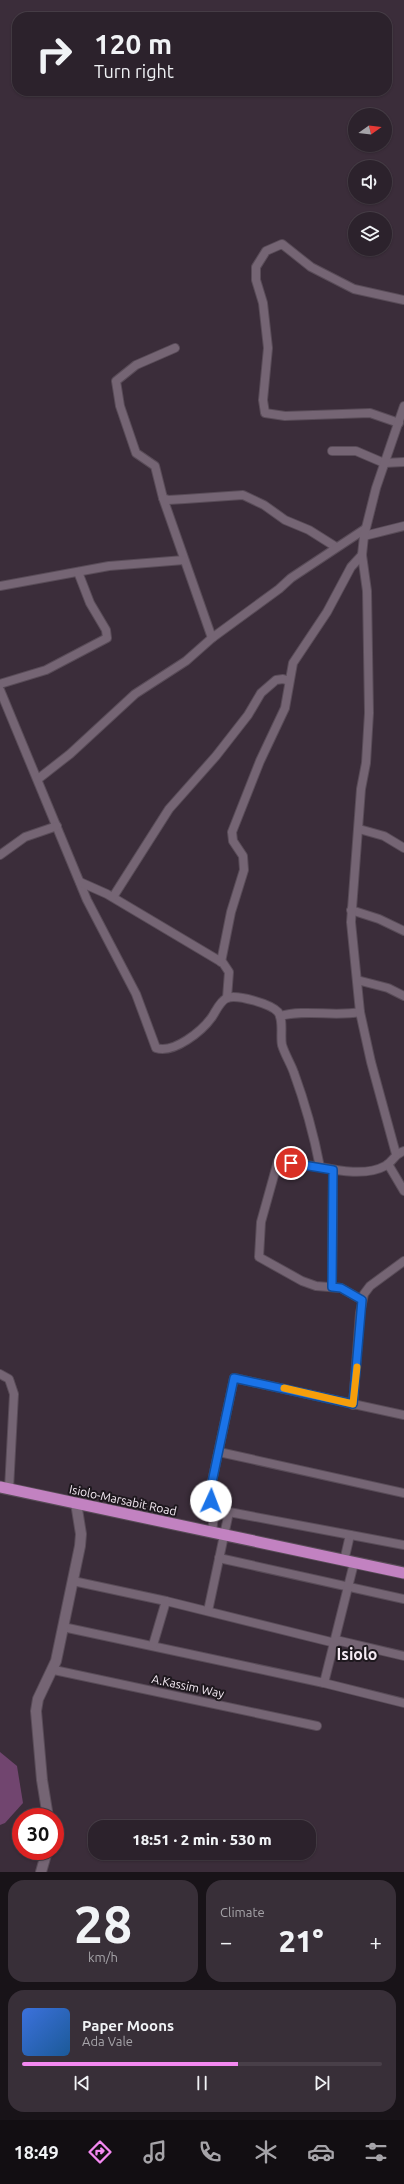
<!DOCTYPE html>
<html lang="en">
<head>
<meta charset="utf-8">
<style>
  :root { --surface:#2c222c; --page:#382f38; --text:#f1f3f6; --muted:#a6a4a9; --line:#483f48; --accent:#f489f1 }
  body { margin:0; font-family:Ubuntu,sans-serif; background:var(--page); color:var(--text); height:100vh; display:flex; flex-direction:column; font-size:15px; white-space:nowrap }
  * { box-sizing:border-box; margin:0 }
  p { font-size:13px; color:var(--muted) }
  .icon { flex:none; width:22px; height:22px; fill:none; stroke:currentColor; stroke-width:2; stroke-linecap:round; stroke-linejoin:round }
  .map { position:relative; height:1872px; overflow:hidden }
  .side { display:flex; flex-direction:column; gap:8px; padding:8px; background:#181318; flex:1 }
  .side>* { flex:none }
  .top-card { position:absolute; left:12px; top:12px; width:380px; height:84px; border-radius:16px; box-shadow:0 1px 3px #0004,0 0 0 1px var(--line); background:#2c222c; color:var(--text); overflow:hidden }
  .needle { width:26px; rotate:76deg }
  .tools { position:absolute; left:348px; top:108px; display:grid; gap:8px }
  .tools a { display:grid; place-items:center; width:44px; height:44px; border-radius:50%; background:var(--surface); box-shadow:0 1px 3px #0004,0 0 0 1px var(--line); font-size:20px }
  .speed { position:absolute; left:12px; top:1808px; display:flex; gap:8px; font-size:20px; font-weight:700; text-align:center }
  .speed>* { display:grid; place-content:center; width:52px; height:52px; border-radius:50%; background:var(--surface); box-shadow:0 1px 3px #0004,0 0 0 1px var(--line); line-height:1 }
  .speed .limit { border:6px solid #d22; background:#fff; color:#111 }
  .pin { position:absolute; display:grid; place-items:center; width:34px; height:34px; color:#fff; margin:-17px; border:2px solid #fff; border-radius:50%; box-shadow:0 1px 4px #0007 }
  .me { position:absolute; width:44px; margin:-22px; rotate:2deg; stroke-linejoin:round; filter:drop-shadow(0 0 3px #0008) }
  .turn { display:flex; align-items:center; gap:14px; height:84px; padding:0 16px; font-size:18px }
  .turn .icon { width:52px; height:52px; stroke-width:2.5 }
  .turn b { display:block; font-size:28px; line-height:34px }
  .big { font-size:30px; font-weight:800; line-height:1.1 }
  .side .tile { flex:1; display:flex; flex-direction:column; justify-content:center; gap:6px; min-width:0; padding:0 14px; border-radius:16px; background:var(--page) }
  .side .dial { align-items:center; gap:0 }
  .dial b { font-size:52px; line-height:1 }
  .song { display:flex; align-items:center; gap:12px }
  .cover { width:48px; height:48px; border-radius:6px; background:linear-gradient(135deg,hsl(220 70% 55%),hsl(210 70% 35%)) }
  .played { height:4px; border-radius:2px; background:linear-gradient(90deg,var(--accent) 60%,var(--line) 60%) }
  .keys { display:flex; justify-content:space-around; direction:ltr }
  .heat { display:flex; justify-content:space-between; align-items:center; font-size:22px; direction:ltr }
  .side .tiles { flex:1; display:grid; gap:8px; grid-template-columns:1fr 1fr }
  .tile:last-child { grid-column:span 2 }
  .trip { position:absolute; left:88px; top:1820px; width:228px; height:40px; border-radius:16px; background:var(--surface); box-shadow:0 1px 3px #0004,0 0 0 1px var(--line); font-weight:800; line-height:40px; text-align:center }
  .tab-bar { display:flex; height:64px; justify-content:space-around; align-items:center; background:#120e12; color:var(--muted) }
  .tab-bar .icon { width:28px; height:28px }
  .tab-bar .active { color:var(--accent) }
  .tab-bar b { font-size:18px; color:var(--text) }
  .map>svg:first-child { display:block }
  .green { fill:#71456f }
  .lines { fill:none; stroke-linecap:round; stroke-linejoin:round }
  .minor-casing { stroke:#594c58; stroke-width:10 }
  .tertiary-casing { stroke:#594c58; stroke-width:12 }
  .trunk-casing { stroke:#594c58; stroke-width:13 }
  .minor { stroke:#756574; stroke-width:8 }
  .tertiary { stroke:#756574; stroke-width:10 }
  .trunk { stroke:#c282c1; stroke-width:11 }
  .route-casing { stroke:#114b97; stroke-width:10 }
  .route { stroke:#1a73e8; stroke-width:7 }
  .slow { stroke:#f59e0b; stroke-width:7 }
  .labels { text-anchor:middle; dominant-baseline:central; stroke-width:4; stroke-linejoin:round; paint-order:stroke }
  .street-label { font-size:12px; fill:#f4eaf3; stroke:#1e181e }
  .district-label { font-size:16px; font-weight:bold; fill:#f4eaf3; stroke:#1e181e }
</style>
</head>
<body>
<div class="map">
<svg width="404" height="1872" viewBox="0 0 404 1872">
  <rect width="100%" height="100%" fill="#3b2d3a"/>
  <!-- green -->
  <polygon class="green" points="0,1752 17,1766 23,1803 5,1823 0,1825"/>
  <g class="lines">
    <!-- minor casing -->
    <g class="minor-casing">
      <g id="minor">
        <polyline points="175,348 136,365 116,381 120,406 136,453 155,466 163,498 168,500 185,499 243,495 264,505 285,520 309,530 336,547"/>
        <polyline points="399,423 370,413 285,416 265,413 263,400 268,348 263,303 256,280 256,267 266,251 282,244 311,267 354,289 404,300"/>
        <polyline points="332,451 356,451 384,463 404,462"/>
        <polyline points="163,498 212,638"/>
        <polyline points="364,536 404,526"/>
        <polyline points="0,586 109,566 184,560"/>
        <polyline points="0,684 46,670 107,638 106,630 90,603 78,572"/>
        <path d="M 0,690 L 87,900 L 136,994 L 156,1048 C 174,1054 202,1031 212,1017 C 216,1011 220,1001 227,998 C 237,994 271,1004 278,1012 C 284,1020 280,1036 282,1045 C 285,1055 291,1064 294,1073 C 305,1103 314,1136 320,1167 C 339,1171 367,1176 385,1166 C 393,1162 394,1154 404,1151"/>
        <polyline points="38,779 70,754 135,694 186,661 212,638 279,589 291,578 365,529"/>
        <polyline points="359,829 384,836 404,848"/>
        <polyline points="0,855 25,837 57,826"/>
        <polyline points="80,882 107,894 223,963 229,972 227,998"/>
        <polyline points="113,897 169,809 216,756 248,715 261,693 276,680 283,679 289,681"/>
        <polyline points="351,910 379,919 404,931"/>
        <polyline points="221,962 231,912 244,870 243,856 233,841 232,832 260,761 285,708 293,663 327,612 351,567 362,555"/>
        <polyline points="357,980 388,988 404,996"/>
        <path d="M 280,1016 C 306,1009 334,1017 360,1012"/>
        <polyline points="396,1154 371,1062 360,1012 351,922 361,789 366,763 369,713 367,591 362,555 364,536 376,488 404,406"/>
        <polyline points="388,1164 404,1191"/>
        <polyline points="320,1167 278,1161 261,1222 259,1257 302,1281 316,1286 341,1288 362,1300"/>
        <polyline points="332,1287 333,1170"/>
        <polyline points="0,1374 9,1379 14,1394 9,1489"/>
        <polyline points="353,1405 360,1313 364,1294 370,1286 404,1261"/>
        <polyline points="219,1452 404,1493"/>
        <polyline points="212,1532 214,1515 210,1491 234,1378 404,1415"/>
        <polyline points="219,1558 404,1599"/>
        <polyline points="344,1561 350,1535"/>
        <polyline points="73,1581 166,1601 335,1643"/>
        <polyline points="208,1611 229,1512 404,1545"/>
        <polyline points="63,1627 324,1683 354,1563"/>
        <polyline points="336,1640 404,1656"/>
        <polyline points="153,1645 166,1601"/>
        <polyline points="54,1670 317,1726"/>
        <polyline points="324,1683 404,1703"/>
      </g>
    </g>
    <!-- tertiary casing -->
    <g class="tertiary-casing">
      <g id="tertiary">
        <polyline points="48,1817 42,1780 36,1711 38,1699 56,1661 80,1546 81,1534 76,1503"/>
        <polyline points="41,1872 47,1851"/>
      </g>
    </g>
    <!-- trunk casing -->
    <g class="trunk-casing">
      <polyline id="trunk" points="0,1487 404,1573"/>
    </g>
    <!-- minor -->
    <use href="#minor" class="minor"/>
    <!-- tertiary -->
    <use href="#tertiary" class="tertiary"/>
    <!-- trunk -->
    <use href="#trunk" class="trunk"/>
  </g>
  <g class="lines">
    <!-- route casing -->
    <g class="route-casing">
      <polyline id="route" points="211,1501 211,1487 234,1378 353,1404 362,1300 341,1288 332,1287 333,1170 291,1163"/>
    </g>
    <!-- route -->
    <use href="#route" class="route"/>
    <!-- slow -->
    <polyline class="slow" points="284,1388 353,1404 357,1367"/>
  </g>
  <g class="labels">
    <!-- street labels -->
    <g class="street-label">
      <text transform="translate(123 1500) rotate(12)">Isiolo-Marsabit Road</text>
      <text transform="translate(188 1686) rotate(12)">A.Kassim Way</text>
    </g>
    <!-- district labels -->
    <g class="district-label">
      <text x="357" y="1654">Isiolo</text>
    </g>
  </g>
</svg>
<div class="tools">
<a><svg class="needle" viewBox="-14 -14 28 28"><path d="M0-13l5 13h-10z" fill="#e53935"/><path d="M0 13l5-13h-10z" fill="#a6a4a9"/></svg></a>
<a><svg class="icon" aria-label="sound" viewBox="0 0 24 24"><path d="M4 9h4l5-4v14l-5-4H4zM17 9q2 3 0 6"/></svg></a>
<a><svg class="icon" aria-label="layers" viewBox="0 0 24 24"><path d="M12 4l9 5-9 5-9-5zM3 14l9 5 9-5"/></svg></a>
</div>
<div class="speed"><div class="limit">30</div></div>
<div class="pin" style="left:291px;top:1163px;background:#d93025"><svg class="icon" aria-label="arrive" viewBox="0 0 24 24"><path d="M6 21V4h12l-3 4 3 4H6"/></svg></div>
<svg class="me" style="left:211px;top:1501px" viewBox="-20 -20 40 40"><circle r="19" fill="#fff"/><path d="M0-13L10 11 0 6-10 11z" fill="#1a73e8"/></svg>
<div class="trip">18:51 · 2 min · 530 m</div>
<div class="top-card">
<div class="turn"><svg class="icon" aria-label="right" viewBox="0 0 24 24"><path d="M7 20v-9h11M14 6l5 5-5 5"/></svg><div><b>120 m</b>Turn right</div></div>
</div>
</div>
<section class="side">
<div class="tiles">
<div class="tile dial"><b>28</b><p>km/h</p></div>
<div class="tile"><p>Climate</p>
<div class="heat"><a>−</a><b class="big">21°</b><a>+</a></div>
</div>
<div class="tile">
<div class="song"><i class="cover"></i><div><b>Paper Moons</b><p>Ada Vale</p></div></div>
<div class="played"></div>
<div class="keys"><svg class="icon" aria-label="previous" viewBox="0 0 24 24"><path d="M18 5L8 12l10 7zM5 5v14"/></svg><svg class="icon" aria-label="pause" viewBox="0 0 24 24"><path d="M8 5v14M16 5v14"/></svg><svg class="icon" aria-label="next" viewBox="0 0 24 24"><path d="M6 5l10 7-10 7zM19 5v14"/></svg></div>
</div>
</div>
</section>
<nav class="tab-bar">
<b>18:49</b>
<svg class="icon active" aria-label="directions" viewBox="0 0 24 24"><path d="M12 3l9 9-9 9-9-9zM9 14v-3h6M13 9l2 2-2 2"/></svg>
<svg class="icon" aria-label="music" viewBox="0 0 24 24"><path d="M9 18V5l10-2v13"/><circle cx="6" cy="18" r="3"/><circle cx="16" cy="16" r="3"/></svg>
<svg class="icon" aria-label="phone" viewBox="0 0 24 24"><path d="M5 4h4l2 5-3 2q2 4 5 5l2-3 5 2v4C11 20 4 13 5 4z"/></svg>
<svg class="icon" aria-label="climate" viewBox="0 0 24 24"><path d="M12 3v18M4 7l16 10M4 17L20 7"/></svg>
<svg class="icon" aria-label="car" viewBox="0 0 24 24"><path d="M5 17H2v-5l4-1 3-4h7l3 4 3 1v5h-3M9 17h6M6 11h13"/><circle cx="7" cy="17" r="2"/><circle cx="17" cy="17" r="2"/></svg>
<svg class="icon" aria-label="filters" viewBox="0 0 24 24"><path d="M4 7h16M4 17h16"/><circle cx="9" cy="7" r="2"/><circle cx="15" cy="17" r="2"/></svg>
</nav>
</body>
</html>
